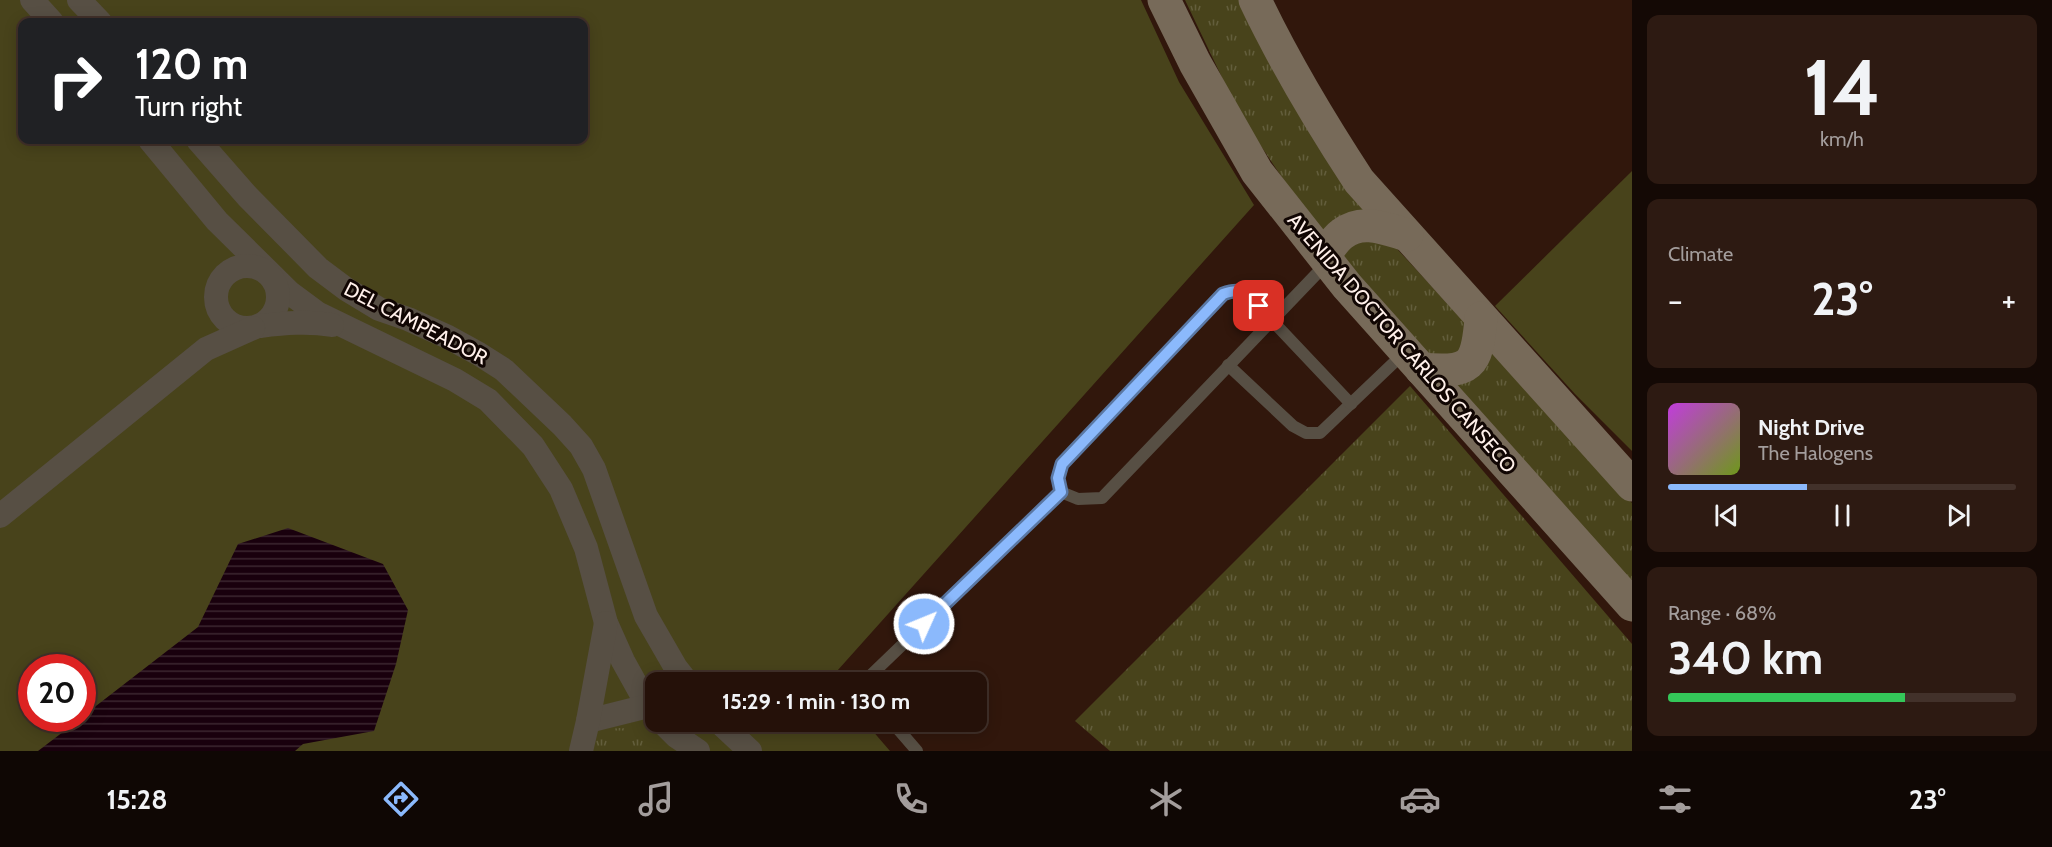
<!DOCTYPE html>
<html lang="en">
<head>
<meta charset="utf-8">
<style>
  :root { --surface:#251109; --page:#2d1a12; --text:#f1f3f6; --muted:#a39d9c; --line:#42312a; --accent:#8bb9fc }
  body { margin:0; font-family:Cabin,sans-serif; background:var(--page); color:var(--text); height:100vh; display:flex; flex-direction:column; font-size:22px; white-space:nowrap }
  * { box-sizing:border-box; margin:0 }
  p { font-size:20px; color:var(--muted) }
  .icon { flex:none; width:33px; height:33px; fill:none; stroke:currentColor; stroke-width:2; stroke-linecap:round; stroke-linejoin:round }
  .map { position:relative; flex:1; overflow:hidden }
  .details { display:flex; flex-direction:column; gap:15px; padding:15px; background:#140905; width:420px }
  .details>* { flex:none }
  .guide { position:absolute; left:18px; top:18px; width:570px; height:126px; border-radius:12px; box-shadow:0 3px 15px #0003,0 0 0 2px var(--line); background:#202124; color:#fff; overflow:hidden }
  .speed { position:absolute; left:18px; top:654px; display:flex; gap:12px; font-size:30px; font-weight:700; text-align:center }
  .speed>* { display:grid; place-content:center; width:78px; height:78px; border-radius:50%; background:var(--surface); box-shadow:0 3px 15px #0003,0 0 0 2px var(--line); line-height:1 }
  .speed .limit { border:9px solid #d22; background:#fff; color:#111 }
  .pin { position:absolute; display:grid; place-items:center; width:51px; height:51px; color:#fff; margin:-26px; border-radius:12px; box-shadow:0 3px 9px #0006 }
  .me { position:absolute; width:66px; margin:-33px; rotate:46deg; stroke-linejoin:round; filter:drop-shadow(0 0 4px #0008) }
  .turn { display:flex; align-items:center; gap:21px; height:126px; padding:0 18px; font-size:27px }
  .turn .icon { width:78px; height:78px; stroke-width:2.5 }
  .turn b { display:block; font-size:42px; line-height:51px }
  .big { font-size:45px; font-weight:700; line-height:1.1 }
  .details .widget { flex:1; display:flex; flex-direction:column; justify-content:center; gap:9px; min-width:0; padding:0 21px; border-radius:12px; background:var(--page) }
  .details .dial { align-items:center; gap:0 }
  .dial b { font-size:78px; line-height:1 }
  .song { display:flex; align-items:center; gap:18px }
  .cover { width:72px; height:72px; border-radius:9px; background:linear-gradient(135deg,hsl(290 70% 55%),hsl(80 70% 35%)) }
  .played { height:6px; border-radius:3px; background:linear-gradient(90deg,var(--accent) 40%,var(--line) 40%) }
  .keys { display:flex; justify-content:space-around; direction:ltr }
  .heat { display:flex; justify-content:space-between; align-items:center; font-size:33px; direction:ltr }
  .charge { height:9px; border-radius:4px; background:linear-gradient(90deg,#34c759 68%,var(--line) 0) }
  .trip { position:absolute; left:645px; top:672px; width:342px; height:60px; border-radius:12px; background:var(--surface); box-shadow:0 3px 15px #0003,0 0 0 2px var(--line); font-weight:700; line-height:60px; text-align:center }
  .tabs { display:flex; height:96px; justify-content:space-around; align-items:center; background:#0f0704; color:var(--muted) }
  .tabs .icon { width:42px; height:42px }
  .tabs .selected { color:var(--accent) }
  .tabs b { font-size:27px; color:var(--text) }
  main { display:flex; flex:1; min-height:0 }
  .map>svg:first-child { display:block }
  .green { fill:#48431b; fill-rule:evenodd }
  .park { fill:url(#park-tufts) }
  .water { fill:url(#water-rules) }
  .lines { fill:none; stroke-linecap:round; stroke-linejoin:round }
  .service { stroke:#574f44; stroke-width:12 }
  .minor { stroke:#574f44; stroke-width:24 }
  .secondary { stroke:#776a59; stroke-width:33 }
  .route-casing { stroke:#5a78a4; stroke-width:15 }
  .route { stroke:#8bb9fc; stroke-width:10 }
  .labels { text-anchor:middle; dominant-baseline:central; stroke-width:6; stroke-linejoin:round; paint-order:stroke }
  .street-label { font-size:20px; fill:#fff0ea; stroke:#110603 }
</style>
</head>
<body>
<main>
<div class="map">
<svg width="1632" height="751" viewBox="0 0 1632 751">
  <defs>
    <pattern id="park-tufts" width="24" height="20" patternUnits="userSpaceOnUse" patternTransform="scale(1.5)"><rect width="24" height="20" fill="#48431b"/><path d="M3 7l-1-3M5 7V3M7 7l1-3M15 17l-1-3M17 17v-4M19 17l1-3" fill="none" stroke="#635e3c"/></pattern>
    <pattern id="water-rules" width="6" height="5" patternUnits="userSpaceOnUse" patternTransform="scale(1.5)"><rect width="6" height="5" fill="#19000d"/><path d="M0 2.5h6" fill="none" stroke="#3c2630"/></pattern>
  </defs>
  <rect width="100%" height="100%" fill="#31170c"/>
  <!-- green -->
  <g class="green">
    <path d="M 0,0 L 1141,0 L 1179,82 L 1254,205 L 829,680 L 831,682 L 656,682 L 656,722 L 865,722 L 890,751 L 0,751 ZM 22,22 L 584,22 L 584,140 L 22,140 ZM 32,668 L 82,668 L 82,718 L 32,718 Z"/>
    <polygon points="1632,171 1632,451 1575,394 1495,306"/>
  </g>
  <!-- park -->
  <g class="park">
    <polygon points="1185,0 1241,0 1329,161 1399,251 1632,503 1632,582 1327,245 1239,113"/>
    <polygon points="1410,386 1632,644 1632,751 1110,751 1075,721"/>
    <path d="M 617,728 C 634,728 648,734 653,751 L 591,751 C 595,738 604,732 617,728 Z"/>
  </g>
  <!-- water -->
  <polygon class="water" points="288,528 383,564 408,610 396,664 374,731 303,744 295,751 38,751 80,719 82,718 83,716 198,627 238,544"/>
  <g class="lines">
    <!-- service -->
    <g class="service">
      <polyline points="1228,365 1293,426 1306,433 1320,433 1405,352"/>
      <polyline points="1061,492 1058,478 1062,464 1223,294 1234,290 1246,293 1351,404"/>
      <polyline points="868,682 872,674 1061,492 1078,499 1102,498 1327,263"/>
      <polyline points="892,722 917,751"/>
    </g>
    <!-- minor -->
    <g class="minor">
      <polyline points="32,0 52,22"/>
      <polyline points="79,0 100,22"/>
      <polyline points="150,140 217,221 290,293 317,313 455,380 488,400 533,446 561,489 586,548 606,623 623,661 648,706 656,715"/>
      <polyline points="198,140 248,197 318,268 346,289 379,309 408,319 448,337 479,354 504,370 562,425 581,446 594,469 646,616 676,668 687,682"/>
      <circle cx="247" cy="297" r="31"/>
      <path d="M 260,326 C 285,323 308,321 332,325"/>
      <polyline points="0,516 206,349 253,328"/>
      <polyline points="588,721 648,706 656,708"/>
      <polyline points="662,722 676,736 698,751"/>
      <polyline points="719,722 750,751"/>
      <polyline points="581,751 588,721 606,623"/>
    </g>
    <!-- secondary -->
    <g class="secondary">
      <polyline points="1164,0 1195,63 1257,172 1347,286 1632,605"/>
      <path d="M 1255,0 C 1285,63 1321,123 1359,181 L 1632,485"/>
      <path d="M 1324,256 C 1329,249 1335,239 1342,234 C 1362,218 1386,229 1407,235"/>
      <path d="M 1421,369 C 1471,373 1477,367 1481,318"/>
    </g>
  </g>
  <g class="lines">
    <!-- route casing -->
    <g class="route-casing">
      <path id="route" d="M 924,624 L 1061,492 L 1058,478 L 1062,464 L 1223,294 C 1242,287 1246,293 1259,306"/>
    </g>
    <!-- route -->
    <use href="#route" class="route"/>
  </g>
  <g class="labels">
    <!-- street labels -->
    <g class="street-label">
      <text transform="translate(416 323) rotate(27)">DEL CAMPEADOR</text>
      <text transform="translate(1402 343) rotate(49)">AVENIDA DOCTOR CARLOS CANSECO</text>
    </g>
  </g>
</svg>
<div class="speed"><div class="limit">20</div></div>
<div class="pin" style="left:1259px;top:306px;background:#d93025"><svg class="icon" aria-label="arrive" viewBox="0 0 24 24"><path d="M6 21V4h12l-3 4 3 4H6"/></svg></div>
<svg class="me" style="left:924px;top:624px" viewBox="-20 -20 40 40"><circle r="17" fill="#8bb9fc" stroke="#fff" stroke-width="3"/><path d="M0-11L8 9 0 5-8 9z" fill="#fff"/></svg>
<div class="trip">15:29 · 1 min · 130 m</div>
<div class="guide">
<div class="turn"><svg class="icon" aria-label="right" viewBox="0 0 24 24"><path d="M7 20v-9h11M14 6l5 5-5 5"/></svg><div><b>120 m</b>Turn right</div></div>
</div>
</div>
<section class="details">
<div class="widget dial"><b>14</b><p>km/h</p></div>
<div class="widget"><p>Climate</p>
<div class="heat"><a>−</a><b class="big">23°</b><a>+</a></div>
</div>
<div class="widget">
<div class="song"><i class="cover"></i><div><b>Night Drive</b><p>The Halogens</p></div></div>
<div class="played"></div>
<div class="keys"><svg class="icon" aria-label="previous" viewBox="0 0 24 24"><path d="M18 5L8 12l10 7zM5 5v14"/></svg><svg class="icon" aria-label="pause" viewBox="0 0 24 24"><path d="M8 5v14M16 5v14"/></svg><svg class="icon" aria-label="next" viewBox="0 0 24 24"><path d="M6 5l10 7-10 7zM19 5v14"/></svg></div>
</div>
<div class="widget"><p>Range · 68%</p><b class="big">340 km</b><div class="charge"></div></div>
</section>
</main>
<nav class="tabs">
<b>15:28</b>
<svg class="icon selected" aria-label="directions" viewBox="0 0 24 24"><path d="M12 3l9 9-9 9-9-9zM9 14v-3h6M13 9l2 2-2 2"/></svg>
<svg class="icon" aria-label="music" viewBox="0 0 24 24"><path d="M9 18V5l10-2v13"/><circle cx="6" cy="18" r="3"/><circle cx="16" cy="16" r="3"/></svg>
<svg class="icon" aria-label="phone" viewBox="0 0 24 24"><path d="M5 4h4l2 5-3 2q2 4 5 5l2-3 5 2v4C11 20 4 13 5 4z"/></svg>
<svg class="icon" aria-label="climate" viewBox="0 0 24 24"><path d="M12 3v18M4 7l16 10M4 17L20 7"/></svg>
<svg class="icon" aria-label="car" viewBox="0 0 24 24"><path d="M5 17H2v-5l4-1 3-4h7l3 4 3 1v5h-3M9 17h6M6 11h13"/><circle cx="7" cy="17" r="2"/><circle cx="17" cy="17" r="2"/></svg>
<svg class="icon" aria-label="filters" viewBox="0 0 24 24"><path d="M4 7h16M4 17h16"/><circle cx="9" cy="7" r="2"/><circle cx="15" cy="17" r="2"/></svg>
<b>23°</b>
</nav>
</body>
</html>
